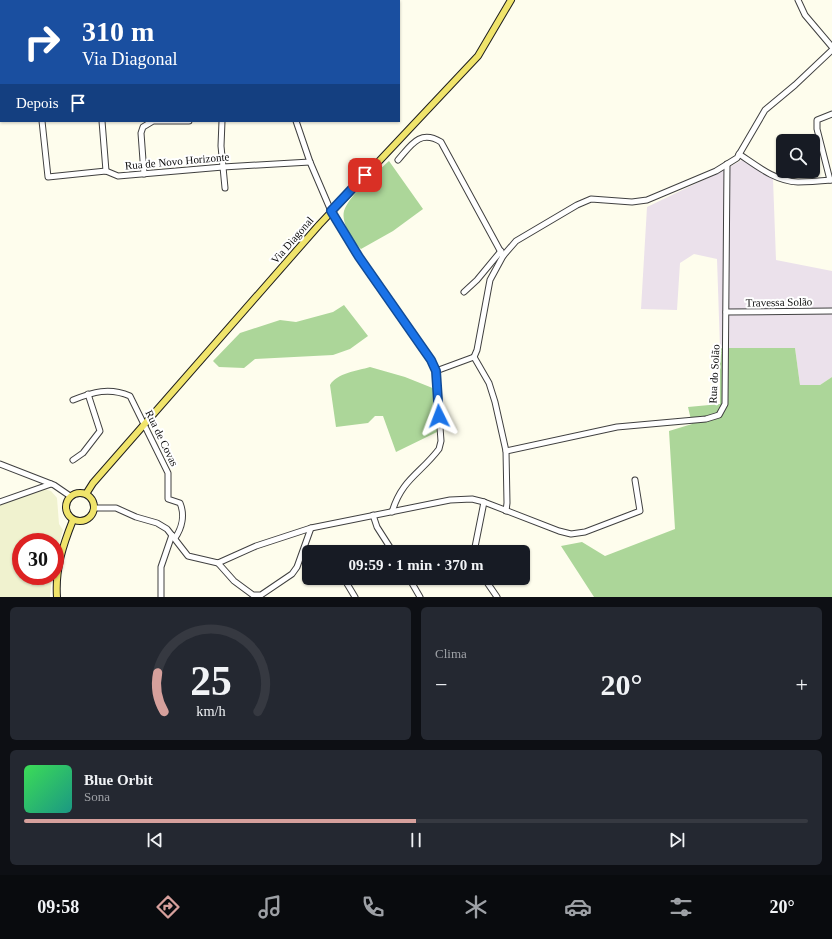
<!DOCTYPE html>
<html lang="pt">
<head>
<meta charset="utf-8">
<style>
  :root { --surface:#171b24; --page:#242831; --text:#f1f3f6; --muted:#9ea1a6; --line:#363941; --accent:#d6a09c }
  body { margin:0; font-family:Georgia,serif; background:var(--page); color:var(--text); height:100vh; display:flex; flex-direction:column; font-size:15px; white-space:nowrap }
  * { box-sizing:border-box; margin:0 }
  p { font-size:13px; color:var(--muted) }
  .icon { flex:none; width:22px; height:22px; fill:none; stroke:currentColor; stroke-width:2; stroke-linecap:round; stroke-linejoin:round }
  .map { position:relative; height:597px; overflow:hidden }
  .side { display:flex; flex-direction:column; gap:10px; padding:10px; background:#0d0f14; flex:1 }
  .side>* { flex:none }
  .hud { position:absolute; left:0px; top:0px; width:400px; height:122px; box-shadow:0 1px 3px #0004; background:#1a4fa0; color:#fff; overflow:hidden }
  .fabs { position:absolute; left:776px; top:134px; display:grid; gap:8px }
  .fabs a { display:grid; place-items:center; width:44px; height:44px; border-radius:6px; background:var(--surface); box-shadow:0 1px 3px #0004; font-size:20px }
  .speed { position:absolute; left:12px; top:533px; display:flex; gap:8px; font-size:20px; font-weight:700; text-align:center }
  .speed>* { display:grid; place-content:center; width:52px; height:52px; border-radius:50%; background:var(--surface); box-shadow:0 1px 3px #0004; line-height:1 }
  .speed .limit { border:6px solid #d22; background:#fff; color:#111 }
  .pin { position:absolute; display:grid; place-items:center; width:34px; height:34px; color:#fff; margin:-17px; border-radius:8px; box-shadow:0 2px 6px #0006 }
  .me { position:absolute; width:44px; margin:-22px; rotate:357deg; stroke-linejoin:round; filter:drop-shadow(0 0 3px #0008) }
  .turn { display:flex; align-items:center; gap:14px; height:84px; padding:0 16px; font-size:18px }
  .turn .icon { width:52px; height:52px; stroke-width:2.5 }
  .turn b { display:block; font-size:28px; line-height:34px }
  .then { display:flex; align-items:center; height:38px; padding:0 16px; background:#0003; gap:8px; font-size:15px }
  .big { font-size:30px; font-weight:700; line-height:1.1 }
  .side .widget { flex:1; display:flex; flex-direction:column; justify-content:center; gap:6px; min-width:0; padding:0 14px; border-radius:6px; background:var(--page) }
  .side .dial { align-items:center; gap:0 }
  .dial svg { height:104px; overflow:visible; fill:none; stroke:var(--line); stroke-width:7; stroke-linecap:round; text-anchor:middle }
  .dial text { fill:var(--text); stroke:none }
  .song { display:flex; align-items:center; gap:12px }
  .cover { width:48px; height:48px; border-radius:6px; background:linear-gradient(135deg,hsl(130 70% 55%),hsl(170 70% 35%)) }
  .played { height:4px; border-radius:2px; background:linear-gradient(90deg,var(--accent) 50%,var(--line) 50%) }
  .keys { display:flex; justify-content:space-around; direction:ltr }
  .heat { display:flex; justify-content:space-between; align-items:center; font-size:22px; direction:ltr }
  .side .tiles { flex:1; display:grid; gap:10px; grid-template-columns:1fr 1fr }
  .widget:last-child { grid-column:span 2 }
  .trip { position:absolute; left:302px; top:545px; width:228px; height:40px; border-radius:6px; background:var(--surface); box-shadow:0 1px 3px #0004; font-weight:700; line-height:40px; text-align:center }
  .tabs { display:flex; height:64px; justify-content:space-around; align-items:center; background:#090b0e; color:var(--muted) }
  .tabs .icon { width:28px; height:28px }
  .tabs .on { color:var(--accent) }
  .tabs b { font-size:18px; color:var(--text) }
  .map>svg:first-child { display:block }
  .industrial { fill:#ebe1eb }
  .farmland { fill:#f0f2cf }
  .forest { fill:#acd699 }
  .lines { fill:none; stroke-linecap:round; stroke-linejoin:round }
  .minor-casing { stroke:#404040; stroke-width:7 }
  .major-casing { stroke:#1e1e1e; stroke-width:8 }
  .minor { stroke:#fff; stroke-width:5 }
  .major { stroke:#f0e46b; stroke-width:6 }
  .route-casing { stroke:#114b97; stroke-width:10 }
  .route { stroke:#1a73e8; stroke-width:7 }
  .labels { text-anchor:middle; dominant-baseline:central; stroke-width:4; stroke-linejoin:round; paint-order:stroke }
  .street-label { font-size:11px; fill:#0d0d0d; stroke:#fff }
</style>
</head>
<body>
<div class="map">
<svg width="832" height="597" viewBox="0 0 832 597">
  <rect width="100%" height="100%" fill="#fefded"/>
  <!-- industrial -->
  <polygon class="industrial" points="742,160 773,179 776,260 832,271 832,377 820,385 800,385 795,348 720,348 717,259 694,254 680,263 677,310 641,309 647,207 722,171"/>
  <!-- farmland -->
  <polygon class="farmland" points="40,488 51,491 57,498 59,524 63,530 55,558 55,542 21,542 21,576 52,576 50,597 0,597 0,504"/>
  <!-- forest -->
  <g class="forest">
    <path d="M 389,161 L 423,209 L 393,231 L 361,249 C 353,242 341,223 344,211 C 350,194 376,173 389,161 Z"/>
    <polygon points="344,305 368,336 350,349 333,355 255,359 244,368 219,367 213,361 240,333 280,320 296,322 333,312"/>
    <polygon points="720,348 795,348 800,385 820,385 832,377 832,597 594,597 561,546 582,542 605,556 675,529 669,431 692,424 688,407 720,404"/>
    <path d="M 370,367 L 405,377 L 435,389 L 437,432 L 396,452 L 383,416 L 375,416 L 368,423 L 336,427 L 330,385 C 337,373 357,371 370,367 Z"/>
  </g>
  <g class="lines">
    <!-- minor casing -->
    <g class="minor-casing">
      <g id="minor">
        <polyline points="109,0 113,0"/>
        <polyline points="254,0 255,1"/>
        <polyline points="798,0 805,15 832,47"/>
        <polyline points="35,1 35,0"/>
        <polyline points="214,1 214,0"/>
        <polyline points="42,121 48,177 106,171 118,176 223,167 310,162"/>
        <polyline points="102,121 106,171"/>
        <polyline points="222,121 221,146 225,188"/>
        <path d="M 296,121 L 310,162 L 331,211 L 359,257 L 431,360 L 436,371 L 441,441 L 439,449 C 420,474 402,479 392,512"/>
        <path d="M 739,154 C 757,166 775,181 798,182 C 809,182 821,181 832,180"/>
        <path d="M 398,160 C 411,145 420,129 441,142 L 503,256"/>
        <polyline points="144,174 141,133 143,127 153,121 189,121"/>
        <polyline points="830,180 817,129 817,120 832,114"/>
        <polyline points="464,292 477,280 501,251"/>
        <polyline points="726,312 832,311"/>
        <polyline points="474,357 477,350 490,280 503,256 516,241 577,205 591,199 632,202 647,200 716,171 737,158 765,110 795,85 832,50"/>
        <polyline points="474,357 489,383 495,402 506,451 507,503 506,511"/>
        <polyline points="436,371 474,357"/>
        <path d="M 73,400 C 93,392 109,387 130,396 L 168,473 L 168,499 L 180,503 C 185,515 182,528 175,538"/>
        <polyline points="506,451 617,427 706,419 719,415 725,404 727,164"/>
        <polyline points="73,460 83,453 100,431 88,394"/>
        <polyline points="0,464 54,485 70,496"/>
        <polyline points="0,502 51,484"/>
        <polyline points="94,508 116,508 136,517 157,523 167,529 188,556 218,563 256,546 311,528 450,500 472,499 484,502 559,531 571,534 585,532 640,511 635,480"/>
        <polyline points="373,515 377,527 393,552"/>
        <polyline points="474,552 484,502"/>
        <polyline points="218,563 234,581 253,595 261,595 292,574 297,567 311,528"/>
        <polyline points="409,578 420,597"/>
        <polyline points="484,578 497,597"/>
        <polyline points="346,582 355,597"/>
        <polyline points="161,597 161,567 172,535"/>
      </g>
    </g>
    <!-- major casing -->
    <g class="major-casing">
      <g id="major">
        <circle cx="80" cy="507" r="14"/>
        <polyline points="86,494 93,483 319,225 478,56 511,0"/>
        <path d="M 57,597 C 55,569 63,545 73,520"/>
      </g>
    </g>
    <!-- minor -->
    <use href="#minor" class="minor"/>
    <!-- major -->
    <use href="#major" class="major"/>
  </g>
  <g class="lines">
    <!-- route casing -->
    <g class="route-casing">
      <polyline id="route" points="365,175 331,211 359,257 431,360 436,371 439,416"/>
    </g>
    <!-- route -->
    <use href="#route" class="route"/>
  </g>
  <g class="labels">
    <!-- street labels -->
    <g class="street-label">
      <text transform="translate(177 161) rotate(-5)">Rua de Novo Horizonte</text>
      <text transform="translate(292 240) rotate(-49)">Via Diagonal</text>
      <text transform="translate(779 302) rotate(-1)">Travessa Solão</text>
      <text transform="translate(714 374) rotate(-87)">Rua do Solão</text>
      <text transform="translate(162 438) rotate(64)">Rua de Covas</text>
    </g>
  </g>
</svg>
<div class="fabs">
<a><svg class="icon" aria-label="search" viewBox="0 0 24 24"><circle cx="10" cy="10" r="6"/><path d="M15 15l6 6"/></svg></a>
</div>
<div class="speed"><div class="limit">30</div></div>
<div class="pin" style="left:365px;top:175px;background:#d93025"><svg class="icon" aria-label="arrive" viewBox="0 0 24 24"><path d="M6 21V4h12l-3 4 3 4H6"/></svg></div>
<svg class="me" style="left:439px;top:416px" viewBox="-20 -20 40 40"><path d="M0-17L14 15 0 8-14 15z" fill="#1a73e8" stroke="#fff" stroke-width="4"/></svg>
<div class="trip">09:59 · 1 min · 370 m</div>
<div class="hud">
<div class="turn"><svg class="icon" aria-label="right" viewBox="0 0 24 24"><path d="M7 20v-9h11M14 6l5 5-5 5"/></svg><div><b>310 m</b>Via Diagonal</div></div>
<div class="then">Depois<svg class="icon" aria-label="arrive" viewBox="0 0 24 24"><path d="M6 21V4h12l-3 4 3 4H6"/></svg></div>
</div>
</div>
<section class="side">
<div class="tiles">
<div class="widget dial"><svg viewBox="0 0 100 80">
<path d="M14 69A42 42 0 1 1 86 69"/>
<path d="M14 69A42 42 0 0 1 9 39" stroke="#d6a09c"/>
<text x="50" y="56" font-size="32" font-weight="700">25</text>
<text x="50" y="72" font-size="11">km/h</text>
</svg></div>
<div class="widget"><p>Clima</p>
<div class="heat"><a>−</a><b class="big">20°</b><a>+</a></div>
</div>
<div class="widget">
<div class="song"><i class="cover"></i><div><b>Blue Orbit</b><p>Sona</p></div></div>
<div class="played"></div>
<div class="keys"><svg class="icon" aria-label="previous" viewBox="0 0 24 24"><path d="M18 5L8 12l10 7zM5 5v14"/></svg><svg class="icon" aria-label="pause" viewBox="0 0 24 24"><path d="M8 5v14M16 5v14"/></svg><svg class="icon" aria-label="next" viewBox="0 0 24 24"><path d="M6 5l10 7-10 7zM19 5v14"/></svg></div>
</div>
</div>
</section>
<nav class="tabs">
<b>09:58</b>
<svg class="icon on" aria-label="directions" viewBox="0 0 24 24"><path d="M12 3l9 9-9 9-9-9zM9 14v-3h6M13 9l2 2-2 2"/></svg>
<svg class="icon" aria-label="music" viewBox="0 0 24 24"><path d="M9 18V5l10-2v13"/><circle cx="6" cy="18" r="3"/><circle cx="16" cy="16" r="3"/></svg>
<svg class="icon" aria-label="phone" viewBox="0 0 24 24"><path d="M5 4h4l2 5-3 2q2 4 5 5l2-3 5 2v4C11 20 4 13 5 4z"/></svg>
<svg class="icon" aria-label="climate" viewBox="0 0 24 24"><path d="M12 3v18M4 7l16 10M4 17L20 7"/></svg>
<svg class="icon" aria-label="car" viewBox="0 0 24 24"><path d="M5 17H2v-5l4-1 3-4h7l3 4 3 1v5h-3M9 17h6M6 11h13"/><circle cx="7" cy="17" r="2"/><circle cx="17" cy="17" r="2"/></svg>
<svg class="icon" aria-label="filters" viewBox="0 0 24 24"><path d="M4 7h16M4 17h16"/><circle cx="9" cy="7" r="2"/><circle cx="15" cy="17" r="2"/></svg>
<b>20°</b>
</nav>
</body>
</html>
